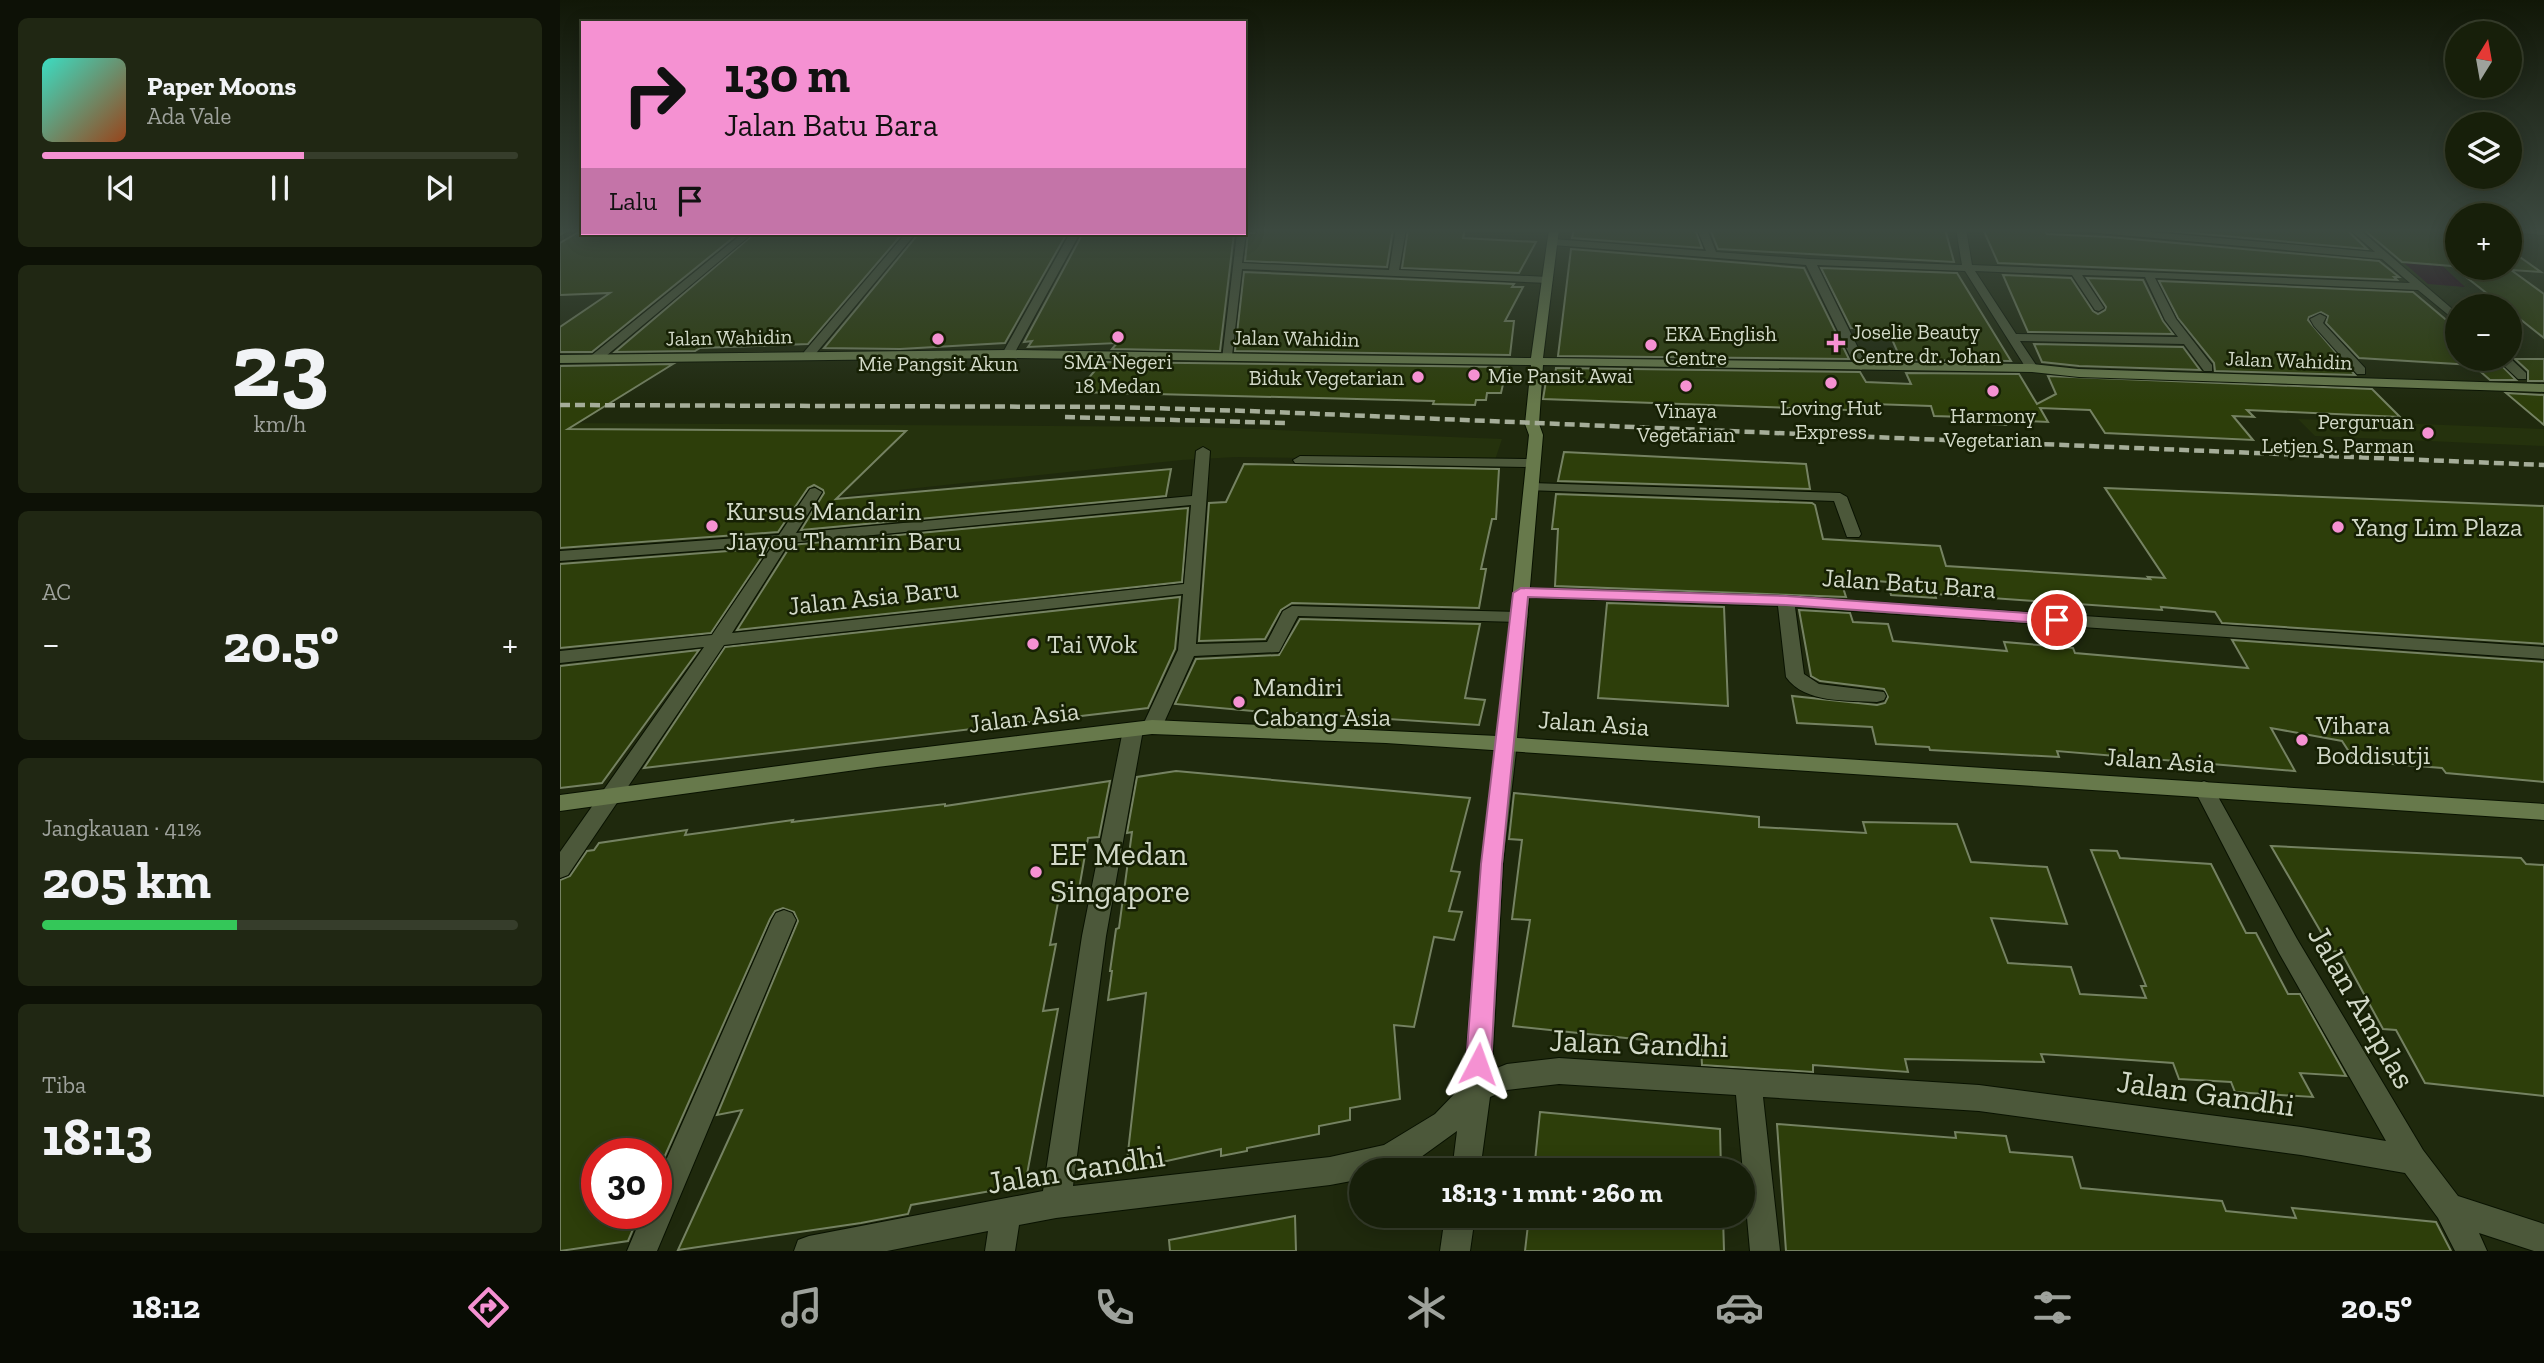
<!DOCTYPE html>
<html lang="id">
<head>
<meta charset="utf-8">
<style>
  :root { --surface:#171f0a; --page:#202713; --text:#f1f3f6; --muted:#9ea29c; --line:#363d2b; --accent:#f591d2 }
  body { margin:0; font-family:"Zilla Slab",serif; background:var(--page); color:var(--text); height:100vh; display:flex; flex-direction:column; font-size:26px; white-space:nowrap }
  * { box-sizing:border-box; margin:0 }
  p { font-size:23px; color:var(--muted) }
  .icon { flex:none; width:38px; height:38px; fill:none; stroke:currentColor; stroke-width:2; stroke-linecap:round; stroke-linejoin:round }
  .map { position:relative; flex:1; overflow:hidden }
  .drawer { display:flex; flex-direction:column; gap:18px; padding:18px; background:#0d1106; width:560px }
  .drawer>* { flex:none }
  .guide { position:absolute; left:21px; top:21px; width:665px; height:214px; border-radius:0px; box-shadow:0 4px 18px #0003,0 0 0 2px var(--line); background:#f591d2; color:#111; overflow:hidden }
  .needle { width:46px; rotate:11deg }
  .fabs { position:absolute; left:1885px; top:21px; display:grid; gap:14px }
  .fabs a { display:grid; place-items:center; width:77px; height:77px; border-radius:50%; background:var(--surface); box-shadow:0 4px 18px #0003,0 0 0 2px var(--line); font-size:35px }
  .speed { position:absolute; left:21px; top:1138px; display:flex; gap:14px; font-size:35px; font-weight:700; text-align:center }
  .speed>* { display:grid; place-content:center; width:91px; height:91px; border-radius:50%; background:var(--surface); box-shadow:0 4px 18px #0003,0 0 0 2px var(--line); line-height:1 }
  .speed .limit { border:10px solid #d22; background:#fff; color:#111 }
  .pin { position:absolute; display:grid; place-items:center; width:60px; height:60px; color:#fff; margin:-30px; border:4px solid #fff; border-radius:50%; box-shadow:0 2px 7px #0007 }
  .me { position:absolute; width:77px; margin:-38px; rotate:4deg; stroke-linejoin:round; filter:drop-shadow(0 0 5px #0008) }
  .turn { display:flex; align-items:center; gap:24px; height:147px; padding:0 28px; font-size:32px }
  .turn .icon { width:91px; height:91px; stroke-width:2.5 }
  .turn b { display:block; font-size:49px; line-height:60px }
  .then { display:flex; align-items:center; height:66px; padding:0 28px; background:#0003; gap:14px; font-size:26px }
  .big { font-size:52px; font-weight:700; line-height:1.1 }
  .drawer .card { flex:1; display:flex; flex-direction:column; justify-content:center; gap:10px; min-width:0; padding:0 24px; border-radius:10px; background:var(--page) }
  .drawer .dial { align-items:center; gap:0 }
  .dial b { font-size:91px; line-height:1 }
  .song { display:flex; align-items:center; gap:21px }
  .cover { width:84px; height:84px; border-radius:10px; background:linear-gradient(135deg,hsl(170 70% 55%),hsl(20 70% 35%)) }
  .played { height:7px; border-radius:4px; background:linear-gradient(90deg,var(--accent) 55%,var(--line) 55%) }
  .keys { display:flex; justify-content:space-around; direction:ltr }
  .heat { display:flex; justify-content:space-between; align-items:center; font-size:38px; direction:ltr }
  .charge { height:10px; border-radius:5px; background:linear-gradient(90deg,#34c759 41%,var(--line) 0) }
  .trip { position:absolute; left:789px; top:1158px; width:406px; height:70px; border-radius:35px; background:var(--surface); box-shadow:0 4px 18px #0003,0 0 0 2px var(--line); font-weight:700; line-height:70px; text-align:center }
  .menu { display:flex; height:112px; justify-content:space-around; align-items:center; background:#090c04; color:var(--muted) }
  .menu .icon { width:49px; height:49px }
  .menu .current { color:var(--accent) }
  .menu b { font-size:32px; color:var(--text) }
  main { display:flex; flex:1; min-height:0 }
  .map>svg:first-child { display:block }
  .built { fill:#25320d }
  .water { fill:#25001b }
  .building { fill:#2d3e0a; stroke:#758262; stroke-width:2 }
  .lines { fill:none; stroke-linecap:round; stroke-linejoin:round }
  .street-casing { stroke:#091200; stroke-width:2 }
  .secondary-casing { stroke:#091200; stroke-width:2 }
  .street { fill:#4c583a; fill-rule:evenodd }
  .secondary { fill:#67794b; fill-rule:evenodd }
  .rail { stroke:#a5ad99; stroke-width:4.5; stroke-dasharray:10 5; stroke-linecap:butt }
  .route { fill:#f591d2; stroke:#9f5e88; stroke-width:2 }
  .poi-dot { fill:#f591d2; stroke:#162004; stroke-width:2.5 }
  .labels { text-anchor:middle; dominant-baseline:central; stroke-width:5; stroke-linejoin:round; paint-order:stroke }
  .far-poi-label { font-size:21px; fill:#d2d9c8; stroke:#162004 }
  .far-street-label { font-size:21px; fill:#d2d9c8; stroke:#162004 }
  .poi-label { font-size:26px; fill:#d2d9c8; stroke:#162004; text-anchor:start }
  .street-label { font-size:26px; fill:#d2d9c8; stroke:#162004 }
  .near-poi-label { font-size:32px; fill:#d2d9c8; stroke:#162004; text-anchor:start }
  .near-street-label { font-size:32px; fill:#d2d9c8; stroke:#162004 }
</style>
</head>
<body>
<main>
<section class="drawer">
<div class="card">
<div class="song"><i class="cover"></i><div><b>Paper Moons</b><p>Ada Vale</p></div></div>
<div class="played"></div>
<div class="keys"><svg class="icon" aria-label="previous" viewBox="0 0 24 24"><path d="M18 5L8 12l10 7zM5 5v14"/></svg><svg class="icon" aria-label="pause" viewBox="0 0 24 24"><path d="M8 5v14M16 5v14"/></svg><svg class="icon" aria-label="next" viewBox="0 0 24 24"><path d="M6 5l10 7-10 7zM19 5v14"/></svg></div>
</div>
<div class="card dial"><b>23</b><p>km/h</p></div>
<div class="card"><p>AC</p>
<div class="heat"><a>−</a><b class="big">20.5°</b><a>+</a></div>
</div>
<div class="card"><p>Jangkauan · 41%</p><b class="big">205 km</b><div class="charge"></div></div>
<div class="card"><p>Tiba</p><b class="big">18:13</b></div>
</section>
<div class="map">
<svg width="1984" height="1251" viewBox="0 0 1984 1251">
  <rect width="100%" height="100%" fill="#1f290d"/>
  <!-- built -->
  <g class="built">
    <polygon points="1738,419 1984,429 1984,446 1755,436"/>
    <polygon points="0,423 644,427 942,439 935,460 676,457 622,460 216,503 0,502"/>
  </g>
  <!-- water -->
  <polygon class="water" points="1834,254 1873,257 1905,287 1868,284"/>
  <!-- building -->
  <g class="building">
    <polygon points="696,229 833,229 827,267 685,261 688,233 694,233"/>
    <polygon points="848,229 905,229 903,238 976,242 959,273 842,268"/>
    <polygon points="1014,229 1135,229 1142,248 1012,238"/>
    <polygon points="1150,229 1385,229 1394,262 1158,249"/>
    <polygon points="1423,229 1484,229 1487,234 1549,237 1819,261 1839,277 1834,277 1837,280 1438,263"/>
    <polygon points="1587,229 1786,229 1807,249"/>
    <polygon points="1803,229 1897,229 1897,268 1950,268 1950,250 1981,272 1951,270 1984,294 1984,338 1950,311 1950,306 1943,306 1892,266 1842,262"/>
    <polygon points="17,233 179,233 32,352 0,352 0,327 50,293 0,295 0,243"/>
    <polygon points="195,233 343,233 248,344 140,348 135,351 55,352"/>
    <polygon points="359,233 507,233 445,343 340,349 264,348"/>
    <polygon points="523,233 674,233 660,351 552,349 557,343 468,347 472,341 464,342"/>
    <polygon points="1011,249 1244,268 1289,359 998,356"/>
    <polygon points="1261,268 1397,273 1451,361 1341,360 1328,330 1291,328"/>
    <polygon points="684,272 954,284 952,287 963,287 945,321 954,321 950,355 675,351"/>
    <polygon points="1443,275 1511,278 1533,311 1538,314 1545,310 1546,307 1527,278 1583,280 1603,321 1613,334 1468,332"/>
    <polygon points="1599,281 1853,292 1897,329 1897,359 1935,359 1956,380 1930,380 1913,365 1799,358 1766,323 1768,316 1761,312 1749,317 1748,320 1795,375 1655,371 1654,363 1618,318"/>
    <polygon points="1474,344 1623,347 1640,370 1519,366 1482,362"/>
    <polygon points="1955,359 1984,359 1984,381 1968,381 1968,371"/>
    <polygon points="542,362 947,367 941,393 927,393 926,400 916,400 915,405 873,404 874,401 517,392"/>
    <polygon points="113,364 8,429 346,431 276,499 611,469 606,496 241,530 264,493 263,490 254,485 248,488 218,532 0,548 0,366"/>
    <polygon points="996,368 1300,372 1306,382 1351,384 1346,373 1459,374 1477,404 1496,394 1488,376 1812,389 1840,417 1687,410 1694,417 1673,416 1693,440 1545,433 1530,410 1480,408 1488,422 1444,420 1446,425 1408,423 1405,417 1374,416 1371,406 1313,404 1315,411 983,399 987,375 995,376"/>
    <polygon points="1946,393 1984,395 1984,425"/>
    <polygon points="1004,452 1246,464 1250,489 998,481"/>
    <polygon points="684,464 939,469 936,519 932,519 921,569 926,569 919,608 732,603 721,610 705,639 639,641 649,503 666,502"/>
    <polygon points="1545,488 1984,506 1984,644 1662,623 1655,612 1601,607 1602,610 1375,594 1376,598 1331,595 1328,582 1280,578 1286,597 995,586 998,529 992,529 996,494 1252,503 1255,505 1263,539 1380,546 1386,566 1590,579 1588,577 1605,578"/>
    <polygon points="628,508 622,582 177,630 231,545"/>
    <polygon points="208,548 151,633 0,648 0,564"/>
    <polygon points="620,597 615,649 588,708 84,768 165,647"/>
    <polygon points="1047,603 1164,607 1168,706 1038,698"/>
    <polygon points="1239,610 1290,613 1293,622 1328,624 1333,641 1447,651 1444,642 1513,648 1515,653 1688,668 1672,640 1984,662 1984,782 1886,773 1882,768 1795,761 1782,741 1711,728 1735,771 1497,751 1499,757 1370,750 1369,747 1316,744 1312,727 1237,723 1232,696 1317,705 1325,703 1328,697 1324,689 1260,681 1251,676"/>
    <polygon points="740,619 920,624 905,698 925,700 919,725 737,713 736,715 615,704 636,659 719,655"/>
    <polygon points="139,650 42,783 0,788 0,666"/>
    <polygon points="616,771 910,798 891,871 900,872 889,911 902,912 894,940 874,937 854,1027 834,1025 840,1099 790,1108 790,1120 759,1126 759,1134 687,1148 687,1151 661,1156 661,1149 566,1170 586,993 548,1000 552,971 550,971 556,929 559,928 572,832 567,833 577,777"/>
    <polygon points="550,781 539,837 528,838 519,889 500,892 490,945 496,944 483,1011 498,1009 465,1185 351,1205 348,1214 301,1223 118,1250 182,1110 157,1115 238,921 234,912 223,908 215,911 210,919 96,1176 96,1153 37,1153 37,1213 80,1213 68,1241 0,1251 0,880 10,876 27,851 34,850 39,843 127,830 125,835 233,820 232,822 385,804 385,806"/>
    <polygon points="954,793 1199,817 1199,827 1306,833 1303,822 1397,824 1411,862 1487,867 1507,924 1431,918 1448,963 1511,967 1520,994 1586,998 1581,986 1586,986 1531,850 1557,851 1560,858 1651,864 1686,933 1696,933 1728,994 1740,994 1786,1076 1740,1073 1753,1097 1675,1092 1671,1082 1619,1079 1613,1063 1543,1058 1481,1054 1484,1062 1345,1059 1348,1072 1253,1065 1253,1072 1142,1065 1141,1046 953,1026 970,920 952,919 962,840 949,839"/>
    <polygon points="1711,846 1961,858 1966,864 1984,865 1984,1096 1865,1083 1836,1030 1823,1029 1781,952 1772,951"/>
    <polygon points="980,1112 1160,1129 1161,1171 974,1171"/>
    <polygon points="1217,1124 1396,1138 1395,1132 1446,1136 1450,1152 1512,1157 1521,1188 1662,1201 1666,1211 1736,1218 1732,1208 1876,1222 1891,1251 1226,1251"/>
    <polygon points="735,1216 736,1251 610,1251 609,1240"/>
    <polygon points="969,1216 1163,1216 1164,1251 965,1251"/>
  </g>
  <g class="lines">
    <!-- street casing -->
    <g class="street-casing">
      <g id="street">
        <polygon points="836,229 846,229 839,270 988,277 993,280 988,283 682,269 672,356 662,359 677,233 686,233 682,263 829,270"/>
        <path d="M 1137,229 L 1147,229 L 1156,252 L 1250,259 L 1402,265 L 1396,229 L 1406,229 L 1412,265 L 1850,283 L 1822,259 L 1528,232 L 1523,229 L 1558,229 L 1815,252 L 1789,229 L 1799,229 L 1897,313 L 1897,322 L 1858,290 L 1595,278 L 1616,319 L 1652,365 L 1652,371 L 1644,371 L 1624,344 L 1460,341 L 1478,368 L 1472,372 L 1466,368 L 1405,271 L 1257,265 L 1307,366 L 1301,370 L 1295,366 L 1246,265 L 993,245 L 988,242 L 993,239 L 1146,251 ZM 1415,271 L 1512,275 L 1535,310 L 1539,311 L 1544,308 L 1522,275 L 1585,277 L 1605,320 L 1618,337 L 1456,334 Z"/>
        <polygon points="1950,229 1984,229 1984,235 1950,232"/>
        <polygon points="183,233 193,233 40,361 32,361 32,355"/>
        <polygon points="346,233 356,233 252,358 244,358 244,352"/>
        <polygon points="510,233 520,233 454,354 444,357 442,354"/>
        <polygon points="1760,314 1766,317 1763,323 1805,368 1805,374 1797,374 1754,326 1750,319"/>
        <polygon points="1950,358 1966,373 1966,379 1958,379 1937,359"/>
        <path d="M 643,447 L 650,451 L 636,644 L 707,642 L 723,611 L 732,606 L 959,612 L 968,617 L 959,622 L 738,616 L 719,652 L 634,656 L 602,727 L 599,732 L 585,732 L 582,727 L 618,650 L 623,594 L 164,645 L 8,875 L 0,878 L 0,852 L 144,647 L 0,663 L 0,651 L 152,635 L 213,545 L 0,561 L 0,551 L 219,535 L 250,489 L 255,488 L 262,492 L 236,533 L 632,496 L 636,451 ZM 631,505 L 624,584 L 172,633 L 229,543 Z"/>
        <polygon points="740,456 973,459 980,463 973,467 735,463 733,460"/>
        <polygon points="971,483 1280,493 1287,497 1301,534 1299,537 1287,537 1274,501 966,490 964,487"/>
        <path d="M 961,588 L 1226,596 L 1984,647 L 1984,659 L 1235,607 L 1244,674 L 1259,684 L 1324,692 L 1326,696 L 1324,700 L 1317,702 C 1288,700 1245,704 1226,677 L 1218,606 L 955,597 L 953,593 L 955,589 Z"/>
        <polygon points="573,723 580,725 583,730 546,936 513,1186 770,1157 824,1145 875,1114 904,1084 921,864 937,743 940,738 954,738 957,743 943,864 932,1070 947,1064 999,1058 1419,1085 1741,1127 1826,1141 1719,953 1634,789 1637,784 1644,781 1651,784 1737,939 1863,1150 1898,1196 1984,1224 1984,1251 1974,1251 1919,1233 1927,1251 1895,1251 1878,1218 1845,1173 1741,1155 1419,1111 1203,1097 1220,1251 1190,1251 1176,1095 999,1084 947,1090 930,1097 920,1171 892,1171 897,1131 861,1157 837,1169 802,1171 802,1179 770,1185 496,1218 459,1225 455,1251 425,1251 428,1231 327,1251 234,1251 238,1240 249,1236 483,1191 522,936 563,730 566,725"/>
        <polygon points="224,910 232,913 236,920 97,1251 67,1251 83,1213 96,1213 96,1183 212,920 216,913"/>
        <polygon points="885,1216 915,1216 910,1251 880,1251"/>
      </g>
    </g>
    <!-- secondary casing -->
    <g class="secondary-casing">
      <g id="secondary">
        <polygon points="0,229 12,229 0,236"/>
        <polygon points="989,229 999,229 983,358 1472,364 1519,369 1984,384 1984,392 1519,377 1472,372 983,365 979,424 983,435 957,738 1984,804 1984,820 826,743 592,734 317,767 0,811 0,795 317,753 592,720 938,736 969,435 965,424 971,365 448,358 0,363 0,355 448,350 971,358"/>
      </g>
    </g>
    <!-- street -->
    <use href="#street" class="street"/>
    <!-- secondary -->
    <use href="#secondary" class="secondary"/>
    <!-- rail -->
    <g class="rail">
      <polyline points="0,405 555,407 689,411 1984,465"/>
      <polyline points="505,417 725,423"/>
    </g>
  </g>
  <!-- sky -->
  <linearGradient id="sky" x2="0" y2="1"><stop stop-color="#111707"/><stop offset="0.57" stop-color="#3c4940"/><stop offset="1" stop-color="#3c4940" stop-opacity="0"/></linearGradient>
  <rect width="1984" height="404" fill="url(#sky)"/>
  <!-- route -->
  <polygon class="route" points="961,588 1226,596 1497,615 1505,620 1497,624 1226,605 968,597 942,864 931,1064 927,1072 918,1075 910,1072 906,1064 921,864 953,593"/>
  <!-- markers -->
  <g class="poi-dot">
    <circle cx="558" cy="337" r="7"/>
    <circle cx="378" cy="339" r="7"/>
    <path d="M1272.5 332.5h7v7h7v7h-7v7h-7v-7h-7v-7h7z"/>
    <circle cx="1091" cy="345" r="7"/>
    <circle cx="914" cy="375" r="7"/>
    <circle cx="858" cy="377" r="7"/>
    <circle cx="1271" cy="383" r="7"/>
    <circle cx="1126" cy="386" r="7"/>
    <circle cx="1433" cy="391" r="7"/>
    <circle cx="1868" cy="433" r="7"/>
    <circle cx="152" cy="526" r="7"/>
    <circle cx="1778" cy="527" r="7"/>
    <circle cx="473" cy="644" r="7"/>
    <circle cx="679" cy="702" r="7"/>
    <circle cx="1742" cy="740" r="7"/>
    <circle cx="476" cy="872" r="7"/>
  </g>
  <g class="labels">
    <!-- far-poi labels -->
    <g class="far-poi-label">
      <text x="1292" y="331" text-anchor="start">Joselie Beauty<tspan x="1292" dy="24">Centre dr. Johan</tspan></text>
      <text x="1105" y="333" text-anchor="start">EKA English<tspan x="1105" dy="24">Centre</tspan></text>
      <text x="558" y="361">SMA Negeri<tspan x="558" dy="24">18 Medan</tspan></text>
      <text x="378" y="363">Mie Pangsit Akun</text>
      <text x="928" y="375" text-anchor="start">Mie Pansit Awai</text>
      <text x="844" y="377" text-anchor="end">Biduk Vegetarian</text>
      <text x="1271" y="407">Loving Hut<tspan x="1271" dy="24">Express</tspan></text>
      <text x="1126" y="410">Vinaya<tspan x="1126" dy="24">Vegetarian</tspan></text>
      <text x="1433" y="415">Harmony<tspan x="1433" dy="24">Vegetarian</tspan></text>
      <text x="1854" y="421" text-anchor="end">Perguruan<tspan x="1854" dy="24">Letjen S. Parman</tspan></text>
    </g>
    <!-- far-street labels -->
    <g class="far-street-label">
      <text transform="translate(169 337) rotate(-1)">Jalan Wahidin</text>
      <text transform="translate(736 338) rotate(1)">Jalan Wahidin</text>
      <text transform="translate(1729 360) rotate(2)">Jalan Wahidin</text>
    </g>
    <!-- poi labels -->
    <g class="poi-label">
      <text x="166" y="511">Kursus Mandarin<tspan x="166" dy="30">Jiayou Thamrin Baru</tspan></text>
      <text x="1792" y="527">Yang Lim Plaza</text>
      <text x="487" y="644">Tai Wok</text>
      <text x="693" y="687">Mandiri<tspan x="693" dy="30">Cabang Asia</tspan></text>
      <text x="1756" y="725">Vihara<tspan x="1756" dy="30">Boddisutji</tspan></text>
    </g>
    <!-- street labels -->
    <g class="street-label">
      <text transform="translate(1349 583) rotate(4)">Jalan Batu Bara</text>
      <text transform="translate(313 597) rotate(-6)">Jalan Asia Baru</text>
      <text transform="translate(464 717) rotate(-7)">Jalan Asia</text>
      <text transform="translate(1034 723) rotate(4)">Jalan Asia</text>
      <text transform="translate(1600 760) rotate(4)">Jalan Asia</text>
    </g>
    <!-- near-poi labels -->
    <g class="near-poi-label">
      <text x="490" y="854">EF Medan<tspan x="490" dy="37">Singapore</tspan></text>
    </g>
    <!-- near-street labels -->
    <g class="near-street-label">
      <text transform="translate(1802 1007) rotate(60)">Jalan Amplas</text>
      <text transform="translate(1079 1043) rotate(2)">Jalan Gandhi</text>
      <text transform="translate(1646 1093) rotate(8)">Jalan Gandhi</text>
      <text transform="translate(516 1169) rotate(-9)">Jalan Gandhi</text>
    </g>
  </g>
</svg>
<div class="fabs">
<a><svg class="needle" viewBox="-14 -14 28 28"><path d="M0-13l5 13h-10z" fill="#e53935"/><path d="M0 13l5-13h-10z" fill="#9ea29c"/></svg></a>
<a><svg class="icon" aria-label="layers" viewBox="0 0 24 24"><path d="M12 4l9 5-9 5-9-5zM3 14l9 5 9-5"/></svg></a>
<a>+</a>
<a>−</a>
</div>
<div class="speed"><div class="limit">30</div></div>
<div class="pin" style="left:1497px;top:620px;background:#d93025"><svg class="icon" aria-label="arrive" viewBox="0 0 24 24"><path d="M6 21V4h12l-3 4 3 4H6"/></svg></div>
<svg class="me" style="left:918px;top:1064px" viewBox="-20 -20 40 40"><path d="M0-17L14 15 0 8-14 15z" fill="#f591d2" stroke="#fff" stroke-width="4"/></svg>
<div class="trip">18:13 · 1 mnt · 260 m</div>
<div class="guide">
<div class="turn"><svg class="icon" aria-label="right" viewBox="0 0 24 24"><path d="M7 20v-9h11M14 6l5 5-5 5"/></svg><div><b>130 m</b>Jalan Batu Bara</div></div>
<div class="then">Lalu<svg class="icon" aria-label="arrive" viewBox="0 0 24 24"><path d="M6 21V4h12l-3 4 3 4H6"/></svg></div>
</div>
</div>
</main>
<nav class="menu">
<b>18:12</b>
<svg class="icon current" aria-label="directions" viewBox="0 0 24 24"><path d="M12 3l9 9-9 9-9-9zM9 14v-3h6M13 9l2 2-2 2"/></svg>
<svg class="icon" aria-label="music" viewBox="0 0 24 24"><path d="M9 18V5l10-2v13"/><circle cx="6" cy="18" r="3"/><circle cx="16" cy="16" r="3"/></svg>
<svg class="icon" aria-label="phone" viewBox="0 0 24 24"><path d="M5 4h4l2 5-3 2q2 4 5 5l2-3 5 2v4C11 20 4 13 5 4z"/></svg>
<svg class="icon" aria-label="climate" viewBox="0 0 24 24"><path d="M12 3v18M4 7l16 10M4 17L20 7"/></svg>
<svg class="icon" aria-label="car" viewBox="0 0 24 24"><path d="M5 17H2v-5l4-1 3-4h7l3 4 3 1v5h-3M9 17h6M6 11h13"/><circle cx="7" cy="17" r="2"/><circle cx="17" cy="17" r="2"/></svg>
<svg class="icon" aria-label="filters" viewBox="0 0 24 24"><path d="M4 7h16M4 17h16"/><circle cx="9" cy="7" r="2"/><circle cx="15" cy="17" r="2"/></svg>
<b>20.5°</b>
</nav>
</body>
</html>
